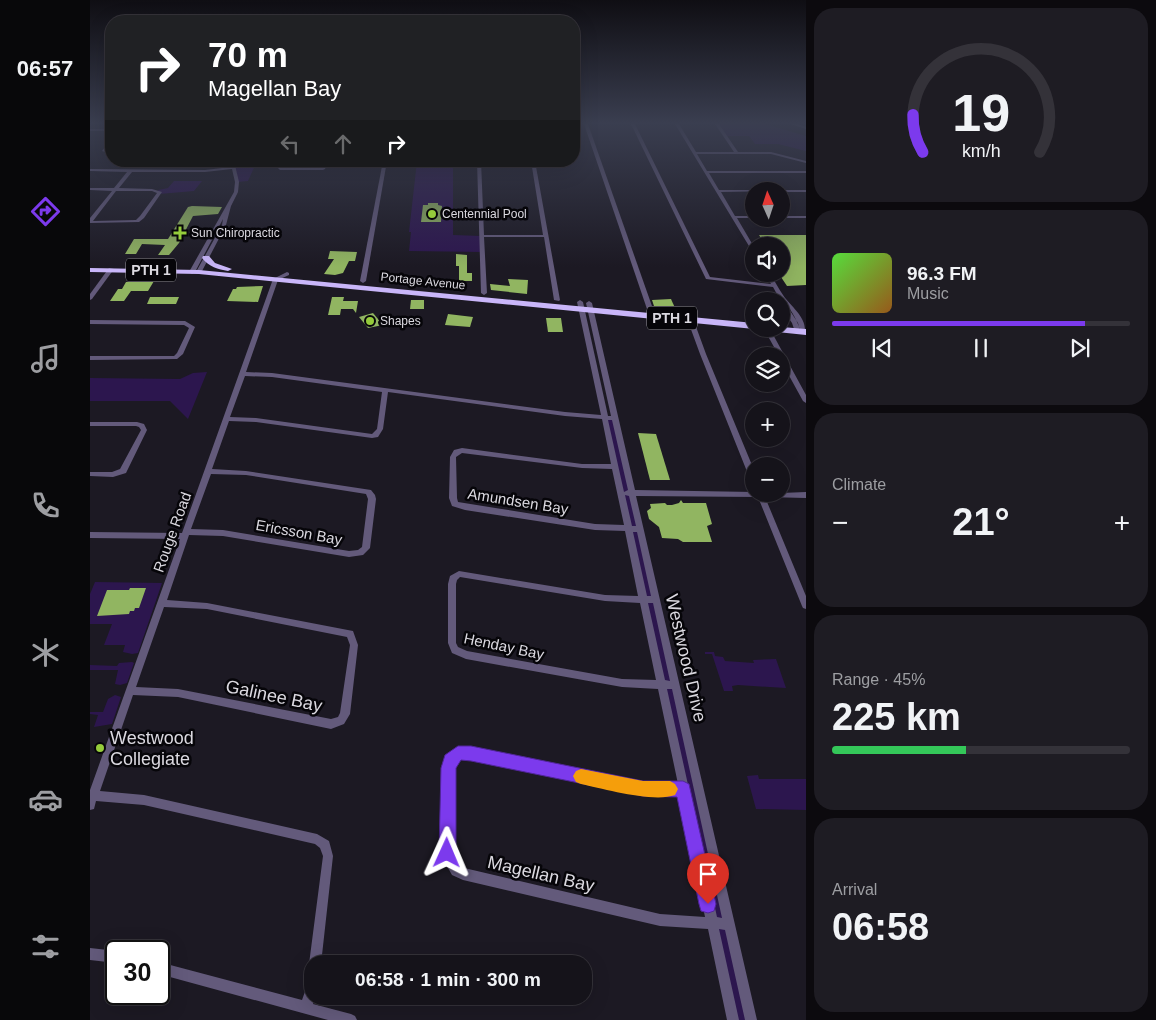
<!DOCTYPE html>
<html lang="en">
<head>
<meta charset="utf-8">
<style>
  :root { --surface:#15131a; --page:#1e1c23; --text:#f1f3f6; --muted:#9d9ea2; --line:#343239; --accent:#7c3aed }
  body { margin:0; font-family:Helvetica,sans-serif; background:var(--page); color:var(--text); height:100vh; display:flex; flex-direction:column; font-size:19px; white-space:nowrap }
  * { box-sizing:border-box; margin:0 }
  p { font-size:16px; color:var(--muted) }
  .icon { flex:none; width:28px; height:28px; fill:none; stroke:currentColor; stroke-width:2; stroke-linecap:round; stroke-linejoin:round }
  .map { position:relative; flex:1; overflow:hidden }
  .sheet { display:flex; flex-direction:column; gap:8px; padding:8px; background:#0c0a0e; width:350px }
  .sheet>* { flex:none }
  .banner { position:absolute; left:15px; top:15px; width:475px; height:152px; border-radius:20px; box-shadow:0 5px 20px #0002,0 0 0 1px var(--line); background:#202124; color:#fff; overflow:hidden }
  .needle { width:32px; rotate:357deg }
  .fabs { position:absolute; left:655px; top:182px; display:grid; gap:10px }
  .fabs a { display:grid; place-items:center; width:45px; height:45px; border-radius:50%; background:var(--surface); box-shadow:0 5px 20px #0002,0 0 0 1px var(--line); font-size:25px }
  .speed { position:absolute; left:15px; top:940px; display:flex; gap:10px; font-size:25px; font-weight:700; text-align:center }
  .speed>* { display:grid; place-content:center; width:65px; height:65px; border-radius:50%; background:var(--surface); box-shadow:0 5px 20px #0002,0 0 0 1px var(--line); line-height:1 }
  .speed .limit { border:2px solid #111; border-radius:8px; background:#fff; color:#111 }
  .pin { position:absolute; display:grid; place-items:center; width:42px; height:42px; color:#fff; margin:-51px -21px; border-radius:50% 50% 50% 0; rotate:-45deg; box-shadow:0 0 5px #0007 }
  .pin .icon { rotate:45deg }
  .me { position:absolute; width:55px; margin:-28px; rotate:1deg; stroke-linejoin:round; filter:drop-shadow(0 0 4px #0008) }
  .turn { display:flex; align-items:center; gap:18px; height:105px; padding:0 20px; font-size:22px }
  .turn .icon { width:65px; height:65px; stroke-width:2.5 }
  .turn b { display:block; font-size:35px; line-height:42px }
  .lanes { display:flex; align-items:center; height:48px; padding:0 20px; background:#0003; justify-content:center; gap:25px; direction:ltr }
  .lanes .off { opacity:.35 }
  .big { font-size:38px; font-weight:700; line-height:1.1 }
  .sheet .tile { flex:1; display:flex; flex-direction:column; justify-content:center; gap:8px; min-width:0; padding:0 18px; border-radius:20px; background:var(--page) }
  .sheet .dial { align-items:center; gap:0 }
  .dial svg { height:130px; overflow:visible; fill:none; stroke:var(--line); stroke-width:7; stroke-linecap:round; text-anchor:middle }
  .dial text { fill:var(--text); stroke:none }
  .song { display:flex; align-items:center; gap:15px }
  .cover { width:60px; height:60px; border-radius:8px; background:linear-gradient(135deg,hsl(110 70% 55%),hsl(30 70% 35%)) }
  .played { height:5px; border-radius:2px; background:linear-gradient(90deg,var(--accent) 85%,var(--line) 85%) }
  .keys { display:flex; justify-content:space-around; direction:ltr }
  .heat { display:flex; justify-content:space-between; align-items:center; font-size:28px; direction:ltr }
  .charge { height:8px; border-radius:4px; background:linear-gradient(90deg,#34c759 45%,var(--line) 0) }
  .trip { position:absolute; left:214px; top:955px; width:288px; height:50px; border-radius:20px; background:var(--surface); box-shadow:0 5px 20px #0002,0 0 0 1px var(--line); font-weight:700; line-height:50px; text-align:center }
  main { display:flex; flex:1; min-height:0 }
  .dock { display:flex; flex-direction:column; width:90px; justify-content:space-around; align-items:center; background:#08080a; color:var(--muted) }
  .dock .icon { width:35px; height:35px }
  .dock .selected { color:var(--accent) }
  .dock b { font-size:22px; color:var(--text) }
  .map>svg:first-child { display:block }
  .green { fill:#2c164e }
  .building { fill:#91b561 }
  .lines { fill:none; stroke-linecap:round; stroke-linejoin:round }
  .minor { fill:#635a7b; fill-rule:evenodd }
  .highway { fill:#c9b6f9; fill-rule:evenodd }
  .route { fill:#7c3aed; stroke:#51269a }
  .slow { fill:#f59e0b }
  .poi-dot { fill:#95cc3b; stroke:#060509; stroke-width:2 }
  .labels { text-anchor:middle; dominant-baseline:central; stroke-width:5; stroke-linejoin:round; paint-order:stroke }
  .far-poi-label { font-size:12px; fill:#dbd9e0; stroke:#060509; text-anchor:start }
  .far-street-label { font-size:12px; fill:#dbd9e0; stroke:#060509 }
  .shield { fill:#060509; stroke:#9b99a0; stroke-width:1 }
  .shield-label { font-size:14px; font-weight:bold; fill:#dbd9e0 }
  .street-label { font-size:15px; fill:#dbd9e0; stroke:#060509 }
  .near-street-label { font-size:18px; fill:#dbd9e0; stroke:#060509 }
  .near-poi-label { font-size:18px; fill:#dbd9e0; stroke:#060509; text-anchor:start }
</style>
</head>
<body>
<main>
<nav class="dock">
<b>06:57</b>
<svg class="icon selected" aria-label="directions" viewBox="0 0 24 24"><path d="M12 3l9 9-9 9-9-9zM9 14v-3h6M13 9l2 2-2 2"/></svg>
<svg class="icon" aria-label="music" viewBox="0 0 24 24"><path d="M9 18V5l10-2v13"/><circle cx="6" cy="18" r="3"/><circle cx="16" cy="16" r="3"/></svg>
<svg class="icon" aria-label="phone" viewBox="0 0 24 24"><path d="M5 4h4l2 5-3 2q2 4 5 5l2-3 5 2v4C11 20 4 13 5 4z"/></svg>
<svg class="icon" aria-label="climate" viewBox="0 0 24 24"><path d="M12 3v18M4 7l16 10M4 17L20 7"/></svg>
<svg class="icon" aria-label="car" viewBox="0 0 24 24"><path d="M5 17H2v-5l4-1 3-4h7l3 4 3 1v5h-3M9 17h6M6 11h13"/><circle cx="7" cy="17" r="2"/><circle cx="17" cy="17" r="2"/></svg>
<svg class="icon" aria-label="filters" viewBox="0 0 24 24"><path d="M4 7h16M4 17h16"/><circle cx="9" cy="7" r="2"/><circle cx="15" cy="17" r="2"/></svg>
</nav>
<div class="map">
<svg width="716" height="1020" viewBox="0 0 716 1020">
  <rect width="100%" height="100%" fill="#1c1923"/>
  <!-- green -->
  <g class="green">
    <polygon points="627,124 675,124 716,136 716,151 688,144 665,144 659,136 635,136"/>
    <polygon points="142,161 167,161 158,181 147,182"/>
    <polygon points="327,161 363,161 363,235 392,236 393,252 319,251 321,232 319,232"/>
    <polygon points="84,181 112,181 104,191 69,194 68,190 78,188"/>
    <polygon points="117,372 98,419 80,401 0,401 0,378 90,379 103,373"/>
    <polygon points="515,417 525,418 661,1020 643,1020"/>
    <polygon points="5,582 72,583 48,653 42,654 33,652 35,645 14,645 22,624 0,624 0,594"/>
    <polygon points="615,652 624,652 625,656 633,657 635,661 664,663 663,660 686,659 696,688 648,685 642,686 643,691 634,691 622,654 615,654"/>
    <polygon points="42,662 44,663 37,683 30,685 25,684 28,670 0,670 0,665 27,666 29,663"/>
    <polygon points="25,695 31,697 22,724 4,727 8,715 0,714 0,712 13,712 18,699"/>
    <polygon points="668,775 669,779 716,779 716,810 666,809 657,776"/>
  </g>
  <!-- building -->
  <g class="building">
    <polygon points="338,203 348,203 348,205 352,206 351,222 331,222 333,205 338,205"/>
    <polygon points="102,206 132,207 128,214 103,216 89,243 79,255 68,255 75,245 52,244 46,254 35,254 44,239 78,239 98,207"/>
    <polygon points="669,235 716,235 716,285 697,286 689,274 691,274 691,246 676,246"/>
    <polygon points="240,251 267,252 265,261 259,261 253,273 245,275 234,274 244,259 238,259"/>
    <polygon points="366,254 377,255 377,273 382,273 382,281 369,281 369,266 366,266"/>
    <polygon points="418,279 438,280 437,294 401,290 400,284 420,286"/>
    <polygon points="57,281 64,281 58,291 41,291 34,301 20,301 28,289 32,289 36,282"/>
    <polygon points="173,286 168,302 137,301 143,289 146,289 147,287"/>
    <polygon points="60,297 89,297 86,304 57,304"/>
    <polygon points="242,297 254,297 253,301 268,301 266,313 263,309 251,309 250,315 238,315"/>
    <polygon points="581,299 585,308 564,306 562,300"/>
    <polygon points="321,300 334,300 334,309 320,309"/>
    <polygon points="283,313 293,325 278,328 269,317"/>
    <polygon points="358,314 383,317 380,327 355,325"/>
    <polygon points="456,318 471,318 473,332 458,332"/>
    <polygon points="548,433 566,434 580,480 560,480"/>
    <polygon points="591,500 593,503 616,503 622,524 617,526 622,542 593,542 588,539 572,538 569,527 559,519 557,511 561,508 560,504 575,503 577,505 582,505 589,503"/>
    <polygon points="40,588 56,588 49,608 45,608 44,611 40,611 39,614 7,616 17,590 39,590"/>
  </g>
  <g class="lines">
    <!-- minor -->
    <g class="minor">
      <polygon points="494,124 498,124 563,309 562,310 558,310 557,309"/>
      <path d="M 541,124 L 545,124 L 620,277 L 681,284 L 675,274 L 680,274 C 685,281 688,288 693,295 C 701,307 716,316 715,332 L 711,332 C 707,321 703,312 695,303 L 708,323 L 710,331 L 709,332 L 705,332 L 702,323 L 691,307 L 691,301 L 689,301 L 689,298 L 683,287 L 616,279 Z"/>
      <polygon points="585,124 589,124 606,152 644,152 625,124 629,124 648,152 681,152 716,161 716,163 681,154 607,154 617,171 716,171 716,173 619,173 629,190 716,190 716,192 691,192 691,191 631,192 645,216 664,216 664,218 647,218 664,247 664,252 662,251"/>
      <polygon points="701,124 708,124 716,127 716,129"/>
      <rect x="0" y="129" width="21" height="2"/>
      <polygon points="20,141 21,141 21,144 16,150 21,152 21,154 12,151"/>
      <path d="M 140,161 L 144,161 L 149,182 L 148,192 L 141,206 L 136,225 L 111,273 L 106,272 L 132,225 L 133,219 L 105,272 L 102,274 L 99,272 L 144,192 L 145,182 L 142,169 L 115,172 L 42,172 L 29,188 L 62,189 L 72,192 L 54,218 L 49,222 L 0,223 L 0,218 L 22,191 L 0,190 L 0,188 L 24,188 L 37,172 L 0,171 L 0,169 L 115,170 L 141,167 ZM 26,191 L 62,191 L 67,193 L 50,216 L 46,220 L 3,221 Z"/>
      <polygon points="189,161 193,161 191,168 231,168 234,161 238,161 235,169 233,170 190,170 187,167"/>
      <polygon points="293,161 297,161 276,281 273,283 270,281"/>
      <polygon points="387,161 391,161 394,235 453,235 441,161 445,161 470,300 469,301 464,300 454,237 394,237 397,293 394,295 391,293"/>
      <rect x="691" y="216" width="25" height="2"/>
      <polygon points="19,268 24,269 2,299 0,300 0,294"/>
      <path d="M 197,272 L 199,273 L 199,275 L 188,280 L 156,372 L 182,373 L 475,412 L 511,415 L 487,302 L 490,300 L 493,302 L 518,416 L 521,416 L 496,303 L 499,301 L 502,303 L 545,490 L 664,492 L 664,494 L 716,492 L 716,498 L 675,497 L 716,596 L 716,609 L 713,608 L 712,606 L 668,497 L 546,496 L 667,1020 L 655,1020 L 635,930 L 629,929 L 649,1020 L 637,1020 L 618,929 L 570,926 L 373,880 L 362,875 L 353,859 L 355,760 C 361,748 369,748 381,748 L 540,781 L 588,784 L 568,689 L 532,687 L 376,659 L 362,653 L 358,643 L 358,584 L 360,576 L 369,571 L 515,595 L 548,596 L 535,531 L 505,530 L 375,510 L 362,506 L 359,498 L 360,457 L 364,450 L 372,448 L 492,464 L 521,464 L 512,419 L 475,416 L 298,392 L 293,429 L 288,437 L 282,438 L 166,422 L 139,421 L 122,469 L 156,471 L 281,490 L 285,495 L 286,499 L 280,548 L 273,555 L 259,557 L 133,536 L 99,535 L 77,600 L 117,603 L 263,631 L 268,645 L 260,714 L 254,724 L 241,729 L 88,697 L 43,695 L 10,791 L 54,795 L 227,834 L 239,841 L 243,856 L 231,964 L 222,964 L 222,969 L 221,968 L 219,964 L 233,856 L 230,848 L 225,844 L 54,805 L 6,801 L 4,809 L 0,810 L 0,790 L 90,539 L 0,538 L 0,532 L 92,533 L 183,279 ZM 155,376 L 182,377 L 292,392 L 287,429 L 282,434 L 166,418 L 140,417 ZM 518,420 L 522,420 L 538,490 L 534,492 ZM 372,453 L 492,468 L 522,469 L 534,525 L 505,524 L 368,502 L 367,498 L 366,457 ZM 121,474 L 156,475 L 276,494 L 278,499 L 272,547 L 268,550 L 259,551 L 133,530 L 101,529 ZM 535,495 L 539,496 L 546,526 L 542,526 ZM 543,532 L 547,532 L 561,596 L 557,596 ZM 370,577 L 515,601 L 550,603 L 566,680 L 532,679 L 377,651 L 368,647 L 366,643 L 366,584 L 367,580 ZM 558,603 L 563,603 L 580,681 L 575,680 ZM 74,607 L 117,609 L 257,637 L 260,645 L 250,713 L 248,717 L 241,719 L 88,689 L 46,687 ZM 577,689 L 582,689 L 632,918 L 627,917 ZM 370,758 L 381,758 L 540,791 L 590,794 L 615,917 L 570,914 L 370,867 L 363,858 L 364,768 L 365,762 Z"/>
      <polygon points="598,311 601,313 616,354 664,470 664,481 660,479 610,354 595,313"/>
      <polygon points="0,320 95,321 105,327 93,354 87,359 0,360 0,356 84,356 87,353 99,328 94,325 0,324"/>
      <polygon points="674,329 680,329 716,395 716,403 713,401 691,361 691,356 689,356"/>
      <polygon points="0,422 47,422 54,424 57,430 36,473 23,477 0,476 0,472 22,472 30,469 51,430 49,427 46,426 0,426"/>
      <polygon points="0,948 27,951 26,963 0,960"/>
      <polygon points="69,962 212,1000 218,983 222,981 222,996 226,996 223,1004 261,1014 265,1016 267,1020 238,1020 69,974"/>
    </g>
    <!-- highway -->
    <g class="highway">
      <path d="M 113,256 L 119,256 L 125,263 L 142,269 L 138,271 C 128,269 119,267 112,258 Z"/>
      <polygon points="0,268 109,270 664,323 664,329 109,274 0,272"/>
      <polygon points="691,327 716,329 716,335 687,332 683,329 691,329"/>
    </g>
  </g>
  <!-- sky -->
  <linearGradient id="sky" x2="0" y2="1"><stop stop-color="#0f0e13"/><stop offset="0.46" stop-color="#3a3e50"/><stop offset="1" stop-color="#3a3e50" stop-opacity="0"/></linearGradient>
  <rect width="716" height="267" fill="url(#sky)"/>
  <!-- route -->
  <polygon class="route" points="368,746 381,746 553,781 593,781 599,784 626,904 624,911 618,913 611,911 609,904 587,797 553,796 381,761 371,760 366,768 366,853 363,858 357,861 352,858 349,853 351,768 355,755"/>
  <!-- slow -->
  <path class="slow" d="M 491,769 L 553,781 L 580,781 L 585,784 L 588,789 L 585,795 C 564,803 514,789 491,784 L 486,782 L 483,776 L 486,771 Z"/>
  <!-- markers -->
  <g class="poi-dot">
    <circle cx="342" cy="214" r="5"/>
    <path d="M87.5 225.5h5v5h5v5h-5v5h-5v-5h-5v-5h5z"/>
    <circle cx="280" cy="321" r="5"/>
    <circle cx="10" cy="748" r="5"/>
  </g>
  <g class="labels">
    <!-- far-poi labels -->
    <g class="far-poi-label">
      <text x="352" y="214">Centennial Pool</text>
      <text x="101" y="233">Sun Chiropractic</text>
      <text x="290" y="321">Shapes</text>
    </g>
    <!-- far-street labels -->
    <g class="far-street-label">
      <text transform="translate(333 281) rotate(6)">Portage Avenue</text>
    </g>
    <!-- shield labels -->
    <g class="shield">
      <rect x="36" y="258.5" width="50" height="23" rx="4"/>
      <rect x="557" y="306.5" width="50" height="23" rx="4"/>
    </g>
    <g class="shield-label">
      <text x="61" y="270">PTH 1</text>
      <text x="582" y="318">PTH 1</text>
    </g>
    <!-- street labels -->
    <g class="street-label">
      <text transform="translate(428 501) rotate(9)">Amundsen Bay</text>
      <text transform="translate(82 532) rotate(-70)">Rouge Road</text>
      <text transform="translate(209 532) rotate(10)">Ericsson Bay</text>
      <text transform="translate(414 646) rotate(12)">Henday Bay</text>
    </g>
    <!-- near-street labels -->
    <g class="near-street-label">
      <text transform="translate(596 658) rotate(77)">Westwood Drive</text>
      <text transform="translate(184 696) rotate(12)">Galinee Bay</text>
      <text transform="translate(451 874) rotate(13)">Magellan Bay</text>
    </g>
    <!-- near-poi labels -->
    <g class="near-poi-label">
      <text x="20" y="738">Westwood<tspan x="20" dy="21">Collegiate</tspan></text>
    </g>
  </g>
</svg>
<div class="fabs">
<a><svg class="needle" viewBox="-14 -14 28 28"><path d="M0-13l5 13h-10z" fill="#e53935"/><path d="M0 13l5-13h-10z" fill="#9d9ea2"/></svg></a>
<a><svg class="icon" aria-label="sound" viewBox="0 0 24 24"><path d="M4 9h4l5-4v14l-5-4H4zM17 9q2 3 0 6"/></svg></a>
<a><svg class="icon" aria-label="search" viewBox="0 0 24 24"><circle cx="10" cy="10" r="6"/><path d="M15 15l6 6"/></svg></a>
<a><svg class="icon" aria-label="layers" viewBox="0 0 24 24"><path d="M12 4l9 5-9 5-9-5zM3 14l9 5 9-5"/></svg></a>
<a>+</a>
<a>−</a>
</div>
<div class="speed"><div class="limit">30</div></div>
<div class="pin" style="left:618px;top:904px;background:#d93025"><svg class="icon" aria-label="arrive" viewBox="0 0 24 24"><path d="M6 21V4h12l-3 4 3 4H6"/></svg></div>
<svg class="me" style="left:357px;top:853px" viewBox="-20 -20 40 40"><path d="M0-17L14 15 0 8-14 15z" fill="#7c3aed" stroke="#fff" stroke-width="4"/></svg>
<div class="trip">06:58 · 1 min · 300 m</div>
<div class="banner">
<div class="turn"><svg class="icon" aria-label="right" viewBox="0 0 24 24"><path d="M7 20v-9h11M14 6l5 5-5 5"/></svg><div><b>70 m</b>Magellan Bay</div></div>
<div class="lanes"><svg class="icon off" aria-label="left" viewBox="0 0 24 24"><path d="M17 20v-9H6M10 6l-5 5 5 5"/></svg><svg class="icon off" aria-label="ahead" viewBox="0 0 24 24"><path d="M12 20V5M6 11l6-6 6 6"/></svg><svg class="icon" aria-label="right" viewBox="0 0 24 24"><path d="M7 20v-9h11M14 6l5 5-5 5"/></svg></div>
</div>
</div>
<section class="sheet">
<div class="tile dial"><svg viewBox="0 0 100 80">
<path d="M14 69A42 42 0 1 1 86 69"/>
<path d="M14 69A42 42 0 0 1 8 46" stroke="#7c3aed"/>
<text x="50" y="56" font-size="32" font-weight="700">19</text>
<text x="50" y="72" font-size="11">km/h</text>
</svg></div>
<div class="tile">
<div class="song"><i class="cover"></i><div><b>96.3 FM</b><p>Music</p></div></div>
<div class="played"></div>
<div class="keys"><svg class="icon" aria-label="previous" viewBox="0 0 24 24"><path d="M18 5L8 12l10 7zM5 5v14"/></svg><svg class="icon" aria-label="pause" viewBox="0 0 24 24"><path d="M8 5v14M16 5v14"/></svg><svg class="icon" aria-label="next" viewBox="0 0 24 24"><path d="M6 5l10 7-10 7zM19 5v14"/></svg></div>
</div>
<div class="tile"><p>Climate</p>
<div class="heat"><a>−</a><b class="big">21°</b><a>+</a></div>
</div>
<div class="tile"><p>Range · 45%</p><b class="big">225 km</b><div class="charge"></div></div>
<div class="tile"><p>Arrival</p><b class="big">06:58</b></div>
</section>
</main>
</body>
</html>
